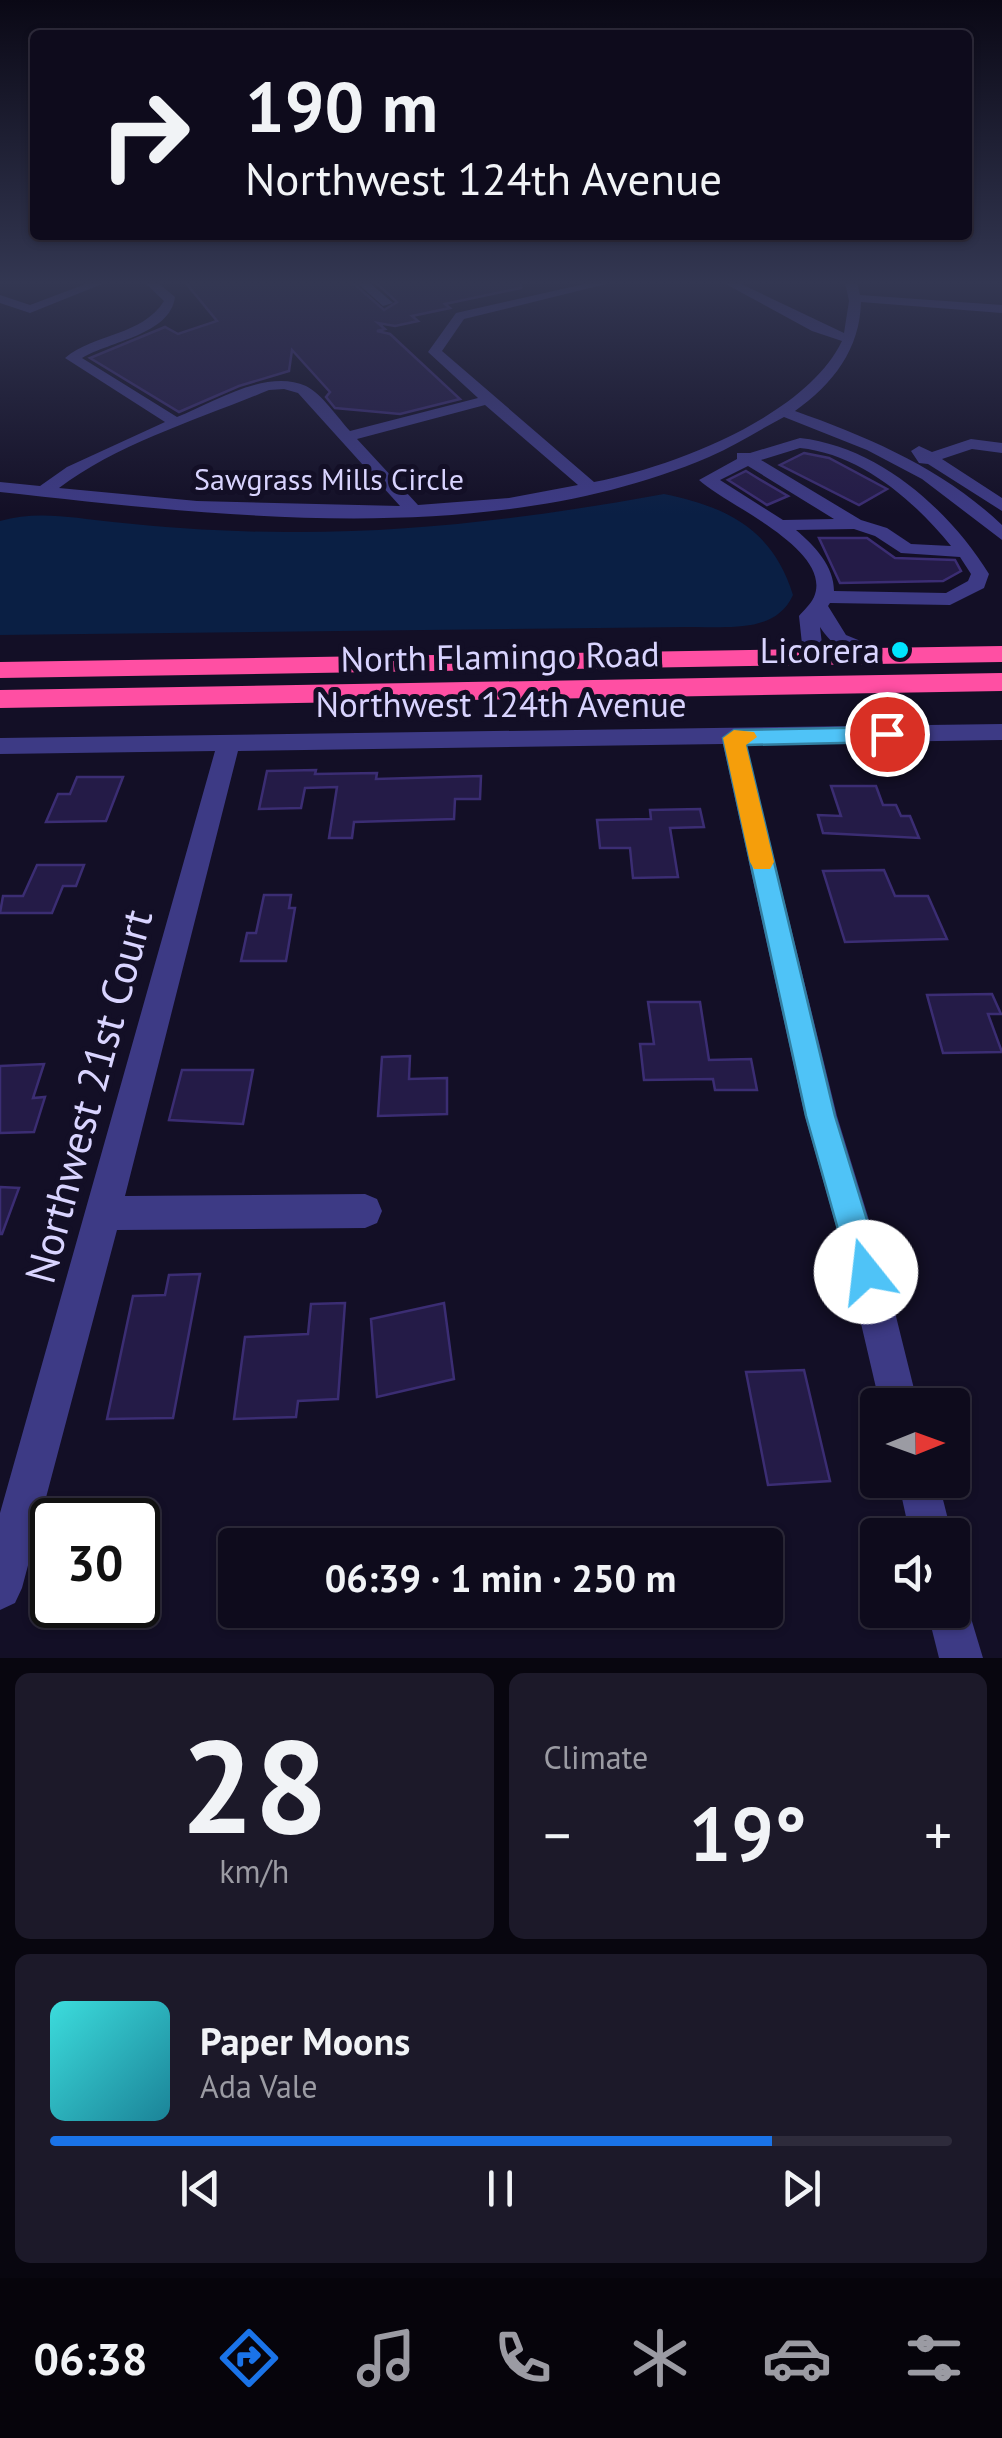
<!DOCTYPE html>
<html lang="en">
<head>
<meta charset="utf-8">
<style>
  :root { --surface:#0e0b1c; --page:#1c1929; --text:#f1f3f6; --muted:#9b9ba3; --line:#2e2b3b; --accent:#1a73e8 }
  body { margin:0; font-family:"PT Sans",sans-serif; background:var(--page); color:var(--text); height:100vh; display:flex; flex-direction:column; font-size:38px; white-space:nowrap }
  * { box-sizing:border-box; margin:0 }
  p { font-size:32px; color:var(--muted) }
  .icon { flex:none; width:55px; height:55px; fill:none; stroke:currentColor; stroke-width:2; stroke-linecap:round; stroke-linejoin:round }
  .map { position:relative; height:1658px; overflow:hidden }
  .details { display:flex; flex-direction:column; gap:15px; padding:15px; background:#08060f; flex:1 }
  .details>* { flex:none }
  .banner { position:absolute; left:30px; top:30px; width:942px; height:210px; border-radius:10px; box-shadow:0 2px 8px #0004,0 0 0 2px var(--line); background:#0e0b1c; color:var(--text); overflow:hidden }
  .needle { width:65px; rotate:89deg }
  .controls { position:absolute; left:860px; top:1388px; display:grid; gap:20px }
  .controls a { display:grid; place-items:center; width:110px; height:110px; border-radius:10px; background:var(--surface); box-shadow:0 2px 8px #0004,0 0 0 2px var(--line); font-size:50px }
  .speed { position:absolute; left:30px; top:1498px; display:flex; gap:20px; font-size:50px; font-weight:700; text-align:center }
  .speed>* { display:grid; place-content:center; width:130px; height:130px; border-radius:50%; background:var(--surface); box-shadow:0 2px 8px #0004,0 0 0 2px var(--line); line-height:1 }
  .speed .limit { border:5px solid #111; border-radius:15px; background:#fff; color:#111 }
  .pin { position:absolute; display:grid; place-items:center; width:85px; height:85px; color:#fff; margin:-42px; border:5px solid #fff; border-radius:50%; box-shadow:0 2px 10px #0007 }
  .me { position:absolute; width:110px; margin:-55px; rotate:344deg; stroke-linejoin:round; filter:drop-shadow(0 0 8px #0008) }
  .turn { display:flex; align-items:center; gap:35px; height:210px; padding:0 50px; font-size:45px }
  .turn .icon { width:130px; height:130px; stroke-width:2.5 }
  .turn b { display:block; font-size:70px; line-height:85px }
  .big { font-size:75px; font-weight:700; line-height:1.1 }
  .details .card { flex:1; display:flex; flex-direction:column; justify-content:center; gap:15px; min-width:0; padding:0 35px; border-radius:15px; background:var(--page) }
  .details .dial { align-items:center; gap:0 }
  .dial b { font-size:130px; line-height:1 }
  .song { display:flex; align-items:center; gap:30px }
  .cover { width:120px; height:120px; border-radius:15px; background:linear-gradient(135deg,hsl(180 70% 55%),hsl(190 70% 35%)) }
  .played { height:10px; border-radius:5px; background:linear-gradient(90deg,var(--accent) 80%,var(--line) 80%) }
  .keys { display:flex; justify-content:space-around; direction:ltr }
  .heat { display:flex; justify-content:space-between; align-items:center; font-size:55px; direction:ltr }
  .details .tiles { flex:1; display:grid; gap:15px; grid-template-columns:1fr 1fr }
  .card:last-child { grid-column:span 2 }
  .trip { position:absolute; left:218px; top:1528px; width:565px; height:100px; border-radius:10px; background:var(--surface); box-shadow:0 2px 8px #0004,0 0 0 2px var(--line); font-weight:700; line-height:100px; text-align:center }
  .tab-bar { display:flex; height:160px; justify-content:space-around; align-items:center; background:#06040b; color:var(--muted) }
  .tab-bar .icon { width:70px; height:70px }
  .tab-bar .current { color:var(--accent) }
  .tab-bar b { font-size:45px; color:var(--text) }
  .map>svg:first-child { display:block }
  .water { fill:#0a1f44 }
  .building { fill:#241b47; stroke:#3b2d73; stroke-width:2.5 }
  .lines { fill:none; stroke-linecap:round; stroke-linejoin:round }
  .minor { fill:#3d3a85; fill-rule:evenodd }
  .highway { fill:#ff4fa3; fill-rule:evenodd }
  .route { fill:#4fc3f7; stroke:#337fa1; stroke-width:2.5 }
  .slow { fill:#f59e0b }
  .poi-dot { fill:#00e5ff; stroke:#130f26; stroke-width:4 }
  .labels { text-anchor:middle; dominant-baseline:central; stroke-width:10; stroke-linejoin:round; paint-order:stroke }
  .far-street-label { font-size:30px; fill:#d9d4ff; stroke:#130f26 }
  .poi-label { font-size:35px; fill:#d9d4ff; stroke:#130f26; text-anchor:end }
  .street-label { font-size:35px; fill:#d9d4ff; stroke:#130f26 }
  .near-street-label { font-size:42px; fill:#d9d4ff; stroke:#130f26 }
</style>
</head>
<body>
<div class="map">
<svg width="1002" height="1658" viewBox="0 0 1002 1658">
  <rect width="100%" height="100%" fill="#130f26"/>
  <!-- water -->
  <path class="water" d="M 664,494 C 728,507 773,530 793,595 C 775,635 725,626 687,627 L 0,635 L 0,521 C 37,510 75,518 113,522 C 170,528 229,532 287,532 C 414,533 538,517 664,494 Z"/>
  <!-- building -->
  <g class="building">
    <polygon points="185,282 352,282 384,310 397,302 375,282 521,282 521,288 445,304 450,308 412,316 418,321 395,326 378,323 385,329 377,331 390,334 460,399 400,414 335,408 326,397 330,392 292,350 289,371 239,386 179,412 90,358 165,327 178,334 217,321"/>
    <polygon points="804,453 829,458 887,489 859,505 780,465"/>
    <polygon points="746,471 759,479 788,496 767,505 728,480"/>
    <polygon points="819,538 867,538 895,558 955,560 961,571 943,581 840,583"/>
    <polygon points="316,770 315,774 377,773 376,779 481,776 480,799 455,799 454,819 354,822 352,838 329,838 337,787 305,788 301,808 259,809 267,771"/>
    <polygon points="77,777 123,777 106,821 46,822 58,794 70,794"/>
    <polygon points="831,786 876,786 883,805 896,805 901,816 910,816 919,838 823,833 818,815 841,816"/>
    <polygon points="700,809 704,827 670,828 678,877 633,878 630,848 600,848 597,820 651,819 650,810"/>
    <polygon points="37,865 84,865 76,886 63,886 52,913 0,913 3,896 23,896"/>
    <polygon points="884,870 895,896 928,896 947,939 845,942 823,871"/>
    <polygon points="264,895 291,895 289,908 295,908 286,961 241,961 247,933 256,933"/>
    <polygon points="992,994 1001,1014 988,1014 1002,1052 943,1053 927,995"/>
    <polygon points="648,1002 700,1002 709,1060 751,1059 757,1090 715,1090 713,1079 644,1080 640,1044 654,1044"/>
    <polygon points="410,1056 409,1079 447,1078 447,1114 378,1116 382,1057"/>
    <polygon points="44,1064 33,1098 45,1097 34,1132 0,1133 0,1066"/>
    <polygon points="182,1070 253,1070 243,1124 169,1120"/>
    <polygon points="0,1187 19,1188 2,1234 0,1234"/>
    <polygon points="200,1274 173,1418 107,1419 133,1296 165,1295 169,1275"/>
    <polygon points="345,1303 338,1399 298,1401 296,1417 234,1419 245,1337 308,1334 311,1304"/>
    <polygon points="444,1303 454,1379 377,1397 371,1319"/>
    <polygon points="804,1370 830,1481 768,1485 746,1372"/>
  </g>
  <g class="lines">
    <!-- minor -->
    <g class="minor">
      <polygon points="91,282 107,282 30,313 0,303 0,295 30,305"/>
      <path d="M 144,282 L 157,282 L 175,297 C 170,335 110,341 82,358 L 177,417 C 213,403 266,368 306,386 C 322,394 338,418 350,431 L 478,398 L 428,352 L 456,313 L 593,282 L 614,282 L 464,319 L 442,351 L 594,482 C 673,467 806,416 842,341 L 812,331 L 722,282 L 737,282 L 844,333 L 849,301 L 845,282 L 857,282 L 860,295 L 1002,305 L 1002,313 L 861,302 C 860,349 833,384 795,411 C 871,438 943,469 1002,525 L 1002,540 L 922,479 L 867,450 L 784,417 C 759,430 735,446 709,457 C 493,549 227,517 0,492 L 0,482 L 40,486 L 67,467 L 165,422 L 65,358 C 95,333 142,336 164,301 ZM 284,389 L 298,393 L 400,506 L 197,501 L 59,488 C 119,443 200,419 269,390 ZM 485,405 L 578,485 L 509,498 L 418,505 L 357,439 Z"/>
      <polygon points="356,282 369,282 393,303 383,306"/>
      <path d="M 800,438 C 880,447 950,511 989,574 L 984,588 L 950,605 L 830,603 L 828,606 L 846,635 L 885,651 L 888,656 L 885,661 C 861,666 832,647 820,627 L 822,644 L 812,662 L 798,662 L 795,657 L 802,644 L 799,616 C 803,611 811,604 814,597 C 834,549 724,504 699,480 L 737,459 L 737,453 L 750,453 ZM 800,448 C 860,454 914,500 951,546 L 911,544 L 887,528 L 861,520 L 761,460 ZM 748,466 L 834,519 L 783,520 L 720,480 ZM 854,529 L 875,536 L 901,553 L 960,557 L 971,574 L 968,581 L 946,593 L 834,591 C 834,566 815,546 796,530 Z"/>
      <polygon points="971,439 1002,443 1002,453 972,449 942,459 1002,498 1002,511 928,464 919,463 911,451 919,446 932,452"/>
      <polygon points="1002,724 1002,740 746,744 837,1116 885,1272 918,1405 880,1405 849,1272 805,1116 723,744 238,751 125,1196 365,1194 377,1199 382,1211 377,1223 365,1228 117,1230 22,1588 15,1603 0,1610 0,1513 215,751 0,754 0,738"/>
      <polygon points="898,1480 938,1480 952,1535 910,1535"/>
      <polygon points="952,1590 964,1595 983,1658 939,1658 927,1610 952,1610"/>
    </g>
    <!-- highway -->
    <g class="highway">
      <polygon points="1002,646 1002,662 0,678 0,662"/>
      <polygon points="1002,673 1002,691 0,708 0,690"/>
    </g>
  </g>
  <!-- sky -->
  <linearGradient id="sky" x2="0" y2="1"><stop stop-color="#0a0815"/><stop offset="0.55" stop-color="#333752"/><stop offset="1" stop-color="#333752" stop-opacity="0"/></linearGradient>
  <rect width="1002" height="514" fill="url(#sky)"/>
  <!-- route -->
  <polygon class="route" points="887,727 897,734 887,742 746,745 835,1116 883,1272 878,1283 866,1288 855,1283 850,1272 806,1116 723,738 734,730"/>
  <!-- slow -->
  <polygon class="slow" points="734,730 754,732 757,737 746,745 774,862 770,869 754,869 750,862 723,738"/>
  <!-- markers -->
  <circle class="poi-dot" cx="900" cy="650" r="10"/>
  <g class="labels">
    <!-- far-street labels -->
    <g class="far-street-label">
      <text x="329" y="478">Sawgrass Mills Circle</text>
    </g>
    <!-- poi labels -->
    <g class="poi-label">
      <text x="880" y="650">Licorera</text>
    </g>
    <!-- street labels -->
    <g class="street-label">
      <text transform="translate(500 656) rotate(-1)">North Flamingo Road</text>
      <text x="501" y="704">Northwest 124th Avenue</text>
    </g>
    <!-- near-street labels -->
    <g class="near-street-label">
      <text transform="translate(88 1096) rotate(-75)">Northwest 21st Court</text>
    </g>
  </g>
</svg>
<div class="controls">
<a><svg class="needle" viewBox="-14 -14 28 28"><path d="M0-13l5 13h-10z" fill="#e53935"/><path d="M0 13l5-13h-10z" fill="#9b9ba3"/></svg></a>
<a><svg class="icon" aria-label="sound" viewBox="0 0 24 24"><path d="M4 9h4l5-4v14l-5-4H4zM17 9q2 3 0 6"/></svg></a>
</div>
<div class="speed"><div class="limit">30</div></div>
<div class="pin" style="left:887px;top:734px;background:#d93025"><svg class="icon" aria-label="arrive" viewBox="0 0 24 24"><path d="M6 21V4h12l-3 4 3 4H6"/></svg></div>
<svg class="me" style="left:866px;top:1272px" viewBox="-20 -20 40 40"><circle r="19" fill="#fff"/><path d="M0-13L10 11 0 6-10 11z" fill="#4fc3f7"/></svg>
<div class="trip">06:39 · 1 min · 250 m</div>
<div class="banner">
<div class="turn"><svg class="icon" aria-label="right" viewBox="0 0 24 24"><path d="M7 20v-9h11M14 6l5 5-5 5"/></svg><div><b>190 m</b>Northwest 124th Avenue</div></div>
</div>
</div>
<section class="details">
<div class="tiles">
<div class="card dial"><b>28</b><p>km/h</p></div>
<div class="card"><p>Climate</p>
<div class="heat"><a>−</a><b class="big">19°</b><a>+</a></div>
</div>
<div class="card">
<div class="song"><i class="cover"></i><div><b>Paper Moons</b><p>Ada Vale</p></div></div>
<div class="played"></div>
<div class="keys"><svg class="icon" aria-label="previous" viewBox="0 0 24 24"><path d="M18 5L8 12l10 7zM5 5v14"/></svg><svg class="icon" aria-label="pause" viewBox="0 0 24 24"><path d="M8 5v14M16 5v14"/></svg><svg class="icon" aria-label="next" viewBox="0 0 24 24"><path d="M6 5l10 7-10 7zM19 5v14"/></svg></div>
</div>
</div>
</section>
<nav class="tab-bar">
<b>06:38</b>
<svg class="icon current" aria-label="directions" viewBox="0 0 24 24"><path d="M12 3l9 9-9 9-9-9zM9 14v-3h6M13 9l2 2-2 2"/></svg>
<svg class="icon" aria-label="music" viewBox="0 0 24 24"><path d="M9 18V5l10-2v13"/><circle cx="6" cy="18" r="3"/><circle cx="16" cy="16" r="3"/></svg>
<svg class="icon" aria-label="phone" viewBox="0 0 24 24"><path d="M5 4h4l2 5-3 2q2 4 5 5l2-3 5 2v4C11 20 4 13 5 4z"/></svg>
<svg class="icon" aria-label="climate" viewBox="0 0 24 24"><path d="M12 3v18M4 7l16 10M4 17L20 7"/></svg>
<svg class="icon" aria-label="car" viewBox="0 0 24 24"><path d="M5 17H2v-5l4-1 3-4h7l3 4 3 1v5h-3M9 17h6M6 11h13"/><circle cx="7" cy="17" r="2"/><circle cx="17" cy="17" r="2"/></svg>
<svg class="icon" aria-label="filters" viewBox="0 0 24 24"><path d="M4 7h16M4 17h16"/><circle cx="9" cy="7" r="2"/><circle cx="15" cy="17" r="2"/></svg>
</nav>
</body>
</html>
